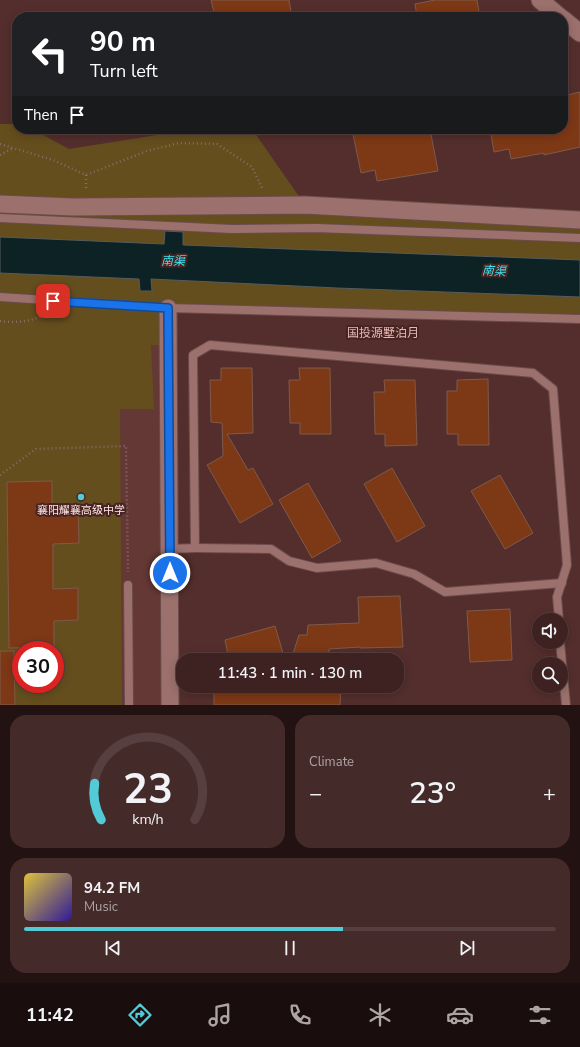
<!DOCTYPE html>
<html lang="en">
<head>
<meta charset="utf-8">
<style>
  :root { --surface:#3e2221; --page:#452a2a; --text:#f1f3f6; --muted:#ada4a5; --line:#573f3f; --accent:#52cbd7 }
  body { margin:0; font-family:"Nunito Sans","Noto Sans SC",sans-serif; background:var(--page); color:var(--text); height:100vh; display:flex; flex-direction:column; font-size:15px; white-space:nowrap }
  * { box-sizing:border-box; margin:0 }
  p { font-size:13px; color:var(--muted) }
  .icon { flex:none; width:22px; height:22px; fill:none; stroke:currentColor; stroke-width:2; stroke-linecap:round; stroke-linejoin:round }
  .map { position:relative; height:705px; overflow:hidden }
  .details { display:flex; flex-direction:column; gap:10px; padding:10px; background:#221312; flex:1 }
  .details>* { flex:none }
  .guide { position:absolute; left:12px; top:12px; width:556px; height:122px; border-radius:16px; box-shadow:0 2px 10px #0003,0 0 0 1px var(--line); background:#202124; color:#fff; overflow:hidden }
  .buttons { position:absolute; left:532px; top:613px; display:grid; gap:8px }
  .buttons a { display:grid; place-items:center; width:36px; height:36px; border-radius:50%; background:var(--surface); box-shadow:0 2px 10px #0003,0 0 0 1px var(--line); font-size:20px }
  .speed { position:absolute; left:12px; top:641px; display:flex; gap:8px; font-size:20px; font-weight:700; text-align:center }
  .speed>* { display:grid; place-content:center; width:52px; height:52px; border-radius:50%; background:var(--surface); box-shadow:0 2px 10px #0003,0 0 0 1px var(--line); line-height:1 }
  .speed .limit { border:6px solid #d22; background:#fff; color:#111 }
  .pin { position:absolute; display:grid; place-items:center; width:34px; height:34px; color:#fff; margin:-17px; border-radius:8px; box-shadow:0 2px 6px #0006 }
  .me { position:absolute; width:44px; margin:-22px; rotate:0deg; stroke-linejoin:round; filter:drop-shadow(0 0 3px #0008) }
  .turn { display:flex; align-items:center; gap:14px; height:84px; padding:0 12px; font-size:18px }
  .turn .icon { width:52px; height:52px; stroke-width:2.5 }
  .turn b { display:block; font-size:28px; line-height:34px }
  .then { display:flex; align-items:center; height:38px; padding:0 12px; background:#0003; gap:8px; font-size:15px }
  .big { font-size:30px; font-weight:600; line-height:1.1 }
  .details .tile { flex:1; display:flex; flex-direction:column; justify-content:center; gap:6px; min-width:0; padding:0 14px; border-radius:16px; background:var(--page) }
  .details .dial { align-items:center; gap:0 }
  .dial svg { height:104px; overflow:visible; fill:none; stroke:var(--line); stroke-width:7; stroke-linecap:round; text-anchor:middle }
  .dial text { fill:var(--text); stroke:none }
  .song { display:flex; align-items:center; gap:12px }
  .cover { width:48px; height:48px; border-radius:6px; background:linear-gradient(135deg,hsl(50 70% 55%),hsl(250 70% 35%)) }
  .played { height:4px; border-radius:2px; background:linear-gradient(90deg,var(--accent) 60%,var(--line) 60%) }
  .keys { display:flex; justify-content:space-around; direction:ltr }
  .heat { display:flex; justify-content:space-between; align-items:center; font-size:22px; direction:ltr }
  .details .tiles { flex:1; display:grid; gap:10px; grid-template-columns:1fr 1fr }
  .tile:last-child { grid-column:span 2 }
  .trip { position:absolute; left:176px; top:653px; width:228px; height:40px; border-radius:16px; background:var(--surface); box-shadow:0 2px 10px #0003,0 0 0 1px var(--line); font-weight:600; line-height:40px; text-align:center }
  .dock { display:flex; height:64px; justify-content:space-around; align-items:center; background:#190e0d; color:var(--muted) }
  .dock .icon { width:28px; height:28px }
  .dock .on { color:var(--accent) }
  .dock b { font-size:18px; color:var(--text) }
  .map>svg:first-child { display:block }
  .built { fill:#633835; fill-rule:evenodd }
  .green { fill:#644e1e; fill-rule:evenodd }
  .water { fill:#0d2224; stroke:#555c5d }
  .building { fill:#7d3816; stroke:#7f5a4b }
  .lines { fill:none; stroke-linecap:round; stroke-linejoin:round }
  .lane-casing { stroke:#6b4b4a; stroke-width:10 }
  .street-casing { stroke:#6b4b4a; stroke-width:19 }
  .path { stroke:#8b6a68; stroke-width:2.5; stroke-dasharray:1 3; stroke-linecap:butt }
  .lane { stroke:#9b706d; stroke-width:8 }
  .street { stroke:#9b706d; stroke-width:17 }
  .route-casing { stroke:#114b97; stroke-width:10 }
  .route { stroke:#1a73e8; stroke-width:7 }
  .poi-dot { fill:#52cbd7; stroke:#472422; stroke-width:1.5 }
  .labels { text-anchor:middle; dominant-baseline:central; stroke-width:4; stroke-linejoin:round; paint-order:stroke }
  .poi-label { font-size:11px; fill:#fee5e3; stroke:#472422 }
  .water-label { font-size:12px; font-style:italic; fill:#3ee2f0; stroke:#472422 }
  .neighbourhood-label { font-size:12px; fill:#e6b7b3; stroke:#472422 }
</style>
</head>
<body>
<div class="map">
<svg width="580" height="705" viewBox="0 0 580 705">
  <rect width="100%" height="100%" fill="#532e2c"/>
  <!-- built -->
  <path class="built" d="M 0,342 L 159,345 L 168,705 L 0,705 ZM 21,650 L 55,650 L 55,684 L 21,684 Z"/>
  <!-- green -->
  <path class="green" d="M 0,124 L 17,124 L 17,129 L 32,129 L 69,149 L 195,129 L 252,129 L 305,205 L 580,220 L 580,319 L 168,308 L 159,345 L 151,345 L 154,409 L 120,409 L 122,705 L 0,705 ZM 21,650 L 55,650 L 55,684 L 21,684 Z"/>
  <!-- water -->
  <polygon class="water" points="165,231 183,232 183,245 580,260 580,297 337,288 151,279 152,291 140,291 139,279 0,273 0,237 164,244"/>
  <!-- building -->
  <g class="building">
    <polygon points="211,0 289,0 292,17 215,17"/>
    <polygon points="435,0 477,0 480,17 417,17 415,4"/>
    <polygon points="580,92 580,147 544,155 544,153 511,159 509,149 494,152 490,129 563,129 563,96"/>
    <polygon points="352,129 430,129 438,171 377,181 375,170 361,173"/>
    <polygon points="221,368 252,368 253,433 227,434 248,470 253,468 273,504 240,523 207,465 223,456 222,423 211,422 210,380 221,380"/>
    <polygon points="299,368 330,368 331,434 300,434 300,423 290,423 289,380 300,380"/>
    <polygon points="488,379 489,445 458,445 458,434 447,434 447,391 457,391 457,380"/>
    <polygon points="384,380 415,380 417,445 385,446 385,434 375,434 374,392 385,392"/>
    <polygon points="392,468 425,526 397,542 364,484"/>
    <polygon points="500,475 533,533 505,549 471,491"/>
    <polygon points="52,481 52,511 78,511 79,543 53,544 53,589 78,588 78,620 54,621 54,647 9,648 7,482"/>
    <polygon points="308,483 341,541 312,558 279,500"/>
    <polygon points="400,596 403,647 360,648 360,647 329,649 329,660 291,660 299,635 307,635 308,625 359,623 358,597"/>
    <polygon points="510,609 512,660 470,662 467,611"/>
    <polygon points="275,626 285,660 229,660 225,640"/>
    <polygon points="0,651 14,651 15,705 0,705"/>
    <polygon points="214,686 341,687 340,705 214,705"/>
  </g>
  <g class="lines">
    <!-- lane casing -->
    <g class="lane-casing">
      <g id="lane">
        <polyline points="0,218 232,229 316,228 580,238"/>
        <polyline points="0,297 168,308 580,319"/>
        <polyline points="195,548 271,549 289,561 317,568 376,563 414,574 445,592 562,583"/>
        <polyline points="169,549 195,548 193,355 210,345 533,373 553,389 567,565 557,597 559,620"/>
        <polyline points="128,585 129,705"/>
        <polyline points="560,642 566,705"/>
      </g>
    </g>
    <!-- street casing -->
    <g class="street-casing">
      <g id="street">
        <polyline points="540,0 560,17"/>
        <polyline points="563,19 580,33"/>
        <polyline points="0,204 73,207 305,205 580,220"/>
        <polyline points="168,308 170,705"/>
      </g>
    </g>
    <!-- path -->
    <g class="path">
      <polyline points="0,144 53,160 86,175 147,151 179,143 217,144 252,167 262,188"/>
      <polyline points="0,155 13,148"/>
      <polyline points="86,175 86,189"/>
      <path d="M 0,321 C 16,323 31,322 46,314"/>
      <polyline points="0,475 36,449 126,446 128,572"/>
    </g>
    <!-- lane -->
    <use href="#lane" class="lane"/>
    <!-- street -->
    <use href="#street" class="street"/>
  </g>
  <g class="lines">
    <!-- route casing -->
    <g class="route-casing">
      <polyline id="route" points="53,301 168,308 170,573"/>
    </g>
    <!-- route -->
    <use href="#route" class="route"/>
  </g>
  <!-- markers -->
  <circle class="poi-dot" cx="81" cy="497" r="4"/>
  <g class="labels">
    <!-- poi labels -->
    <g class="poi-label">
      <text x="81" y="510">襄阳耀襄高级中学</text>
    </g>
    <!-- water labels -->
    <g class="water-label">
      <text x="173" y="261">南渠</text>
      <text transform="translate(494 271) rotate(2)">南渠</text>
    </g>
    <!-- neighbourhood labels -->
    <g class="neighbourhood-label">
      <text x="383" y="333">国投源墅泊月</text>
    </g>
  </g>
</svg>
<div class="buttons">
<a><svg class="icon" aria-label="sound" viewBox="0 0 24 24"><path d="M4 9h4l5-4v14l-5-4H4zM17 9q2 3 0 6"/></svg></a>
<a><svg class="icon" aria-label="search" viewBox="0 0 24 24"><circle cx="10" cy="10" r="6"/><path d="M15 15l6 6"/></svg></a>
</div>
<div class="speed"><div class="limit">30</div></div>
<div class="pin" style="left:53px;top:301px;background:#d93025"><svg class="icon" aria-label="arrive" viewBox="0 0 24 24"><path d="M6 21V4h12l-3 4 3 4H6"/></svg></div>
<svg class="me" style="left:170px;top:573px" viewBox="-20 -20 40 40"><circle r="17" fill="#1a73e8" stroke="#fff" stroke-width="3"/><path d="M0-11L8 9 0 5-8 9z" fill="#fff"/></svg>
<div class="trip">11:43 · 1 min · 130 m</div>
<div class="guide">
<div class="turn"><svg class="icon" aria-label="left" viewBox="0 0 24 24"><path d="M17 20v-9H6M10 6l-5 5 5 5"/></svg><div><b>90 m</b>Turn left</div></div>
<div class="then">Then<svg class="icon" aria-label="arrive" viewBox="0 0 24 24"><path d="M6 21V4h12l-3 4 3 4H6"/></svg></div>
</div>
</div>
<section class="details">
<div class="tiles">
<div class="tile dial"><svg viewBox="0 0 100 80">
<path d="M14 69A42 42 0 1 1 86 69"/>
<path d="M14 69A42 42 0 0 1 9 41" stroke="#52cbd7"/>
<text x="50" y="56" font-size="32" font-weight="700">23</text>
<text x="50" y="72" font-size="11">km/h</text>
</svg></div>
<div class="tile"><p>Climate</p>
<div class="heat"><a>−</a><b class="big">23°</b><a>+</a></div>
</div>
<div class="tile">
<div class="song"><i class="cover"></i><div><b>94.2 FM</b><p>Music</p></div></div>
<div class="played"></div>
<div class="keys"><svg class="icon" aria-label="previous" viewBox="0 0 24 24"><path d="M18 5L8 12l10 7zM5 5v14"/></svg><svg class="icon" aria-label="pause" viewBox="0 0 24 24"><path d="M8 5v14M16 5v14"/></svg><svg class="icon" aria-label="next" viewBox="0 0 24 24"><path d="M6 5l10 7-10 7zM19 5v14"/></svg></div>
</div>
</div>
</section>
<nav class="dock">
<b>11:42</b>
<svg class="icon on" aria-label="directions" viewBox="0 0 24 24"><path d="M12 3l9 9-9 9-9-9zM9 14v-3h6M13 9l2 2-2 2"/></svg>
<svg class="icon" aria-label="music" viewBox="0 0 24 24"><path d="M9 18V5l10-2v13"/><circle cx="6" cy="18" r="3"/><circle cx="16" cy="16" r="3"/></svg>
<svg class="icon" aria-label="phone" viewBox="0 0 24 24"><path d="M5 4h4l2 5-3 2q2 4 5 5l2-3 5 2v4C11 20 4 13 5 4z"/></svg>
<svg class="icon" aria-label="climate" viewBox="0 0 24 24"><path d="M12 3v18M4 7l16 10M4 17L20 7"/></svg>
<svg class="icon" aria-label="car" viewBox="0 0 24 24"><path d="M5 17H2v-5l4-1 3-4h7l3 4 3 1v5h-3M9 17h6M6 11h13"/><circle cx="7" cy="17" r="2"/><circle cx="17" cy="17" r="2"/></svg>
<svg class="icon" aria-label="filters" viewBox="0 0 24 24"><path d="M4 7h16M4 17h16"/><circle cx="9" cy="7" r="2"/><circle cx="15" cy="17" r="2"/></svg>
</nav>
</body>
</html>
